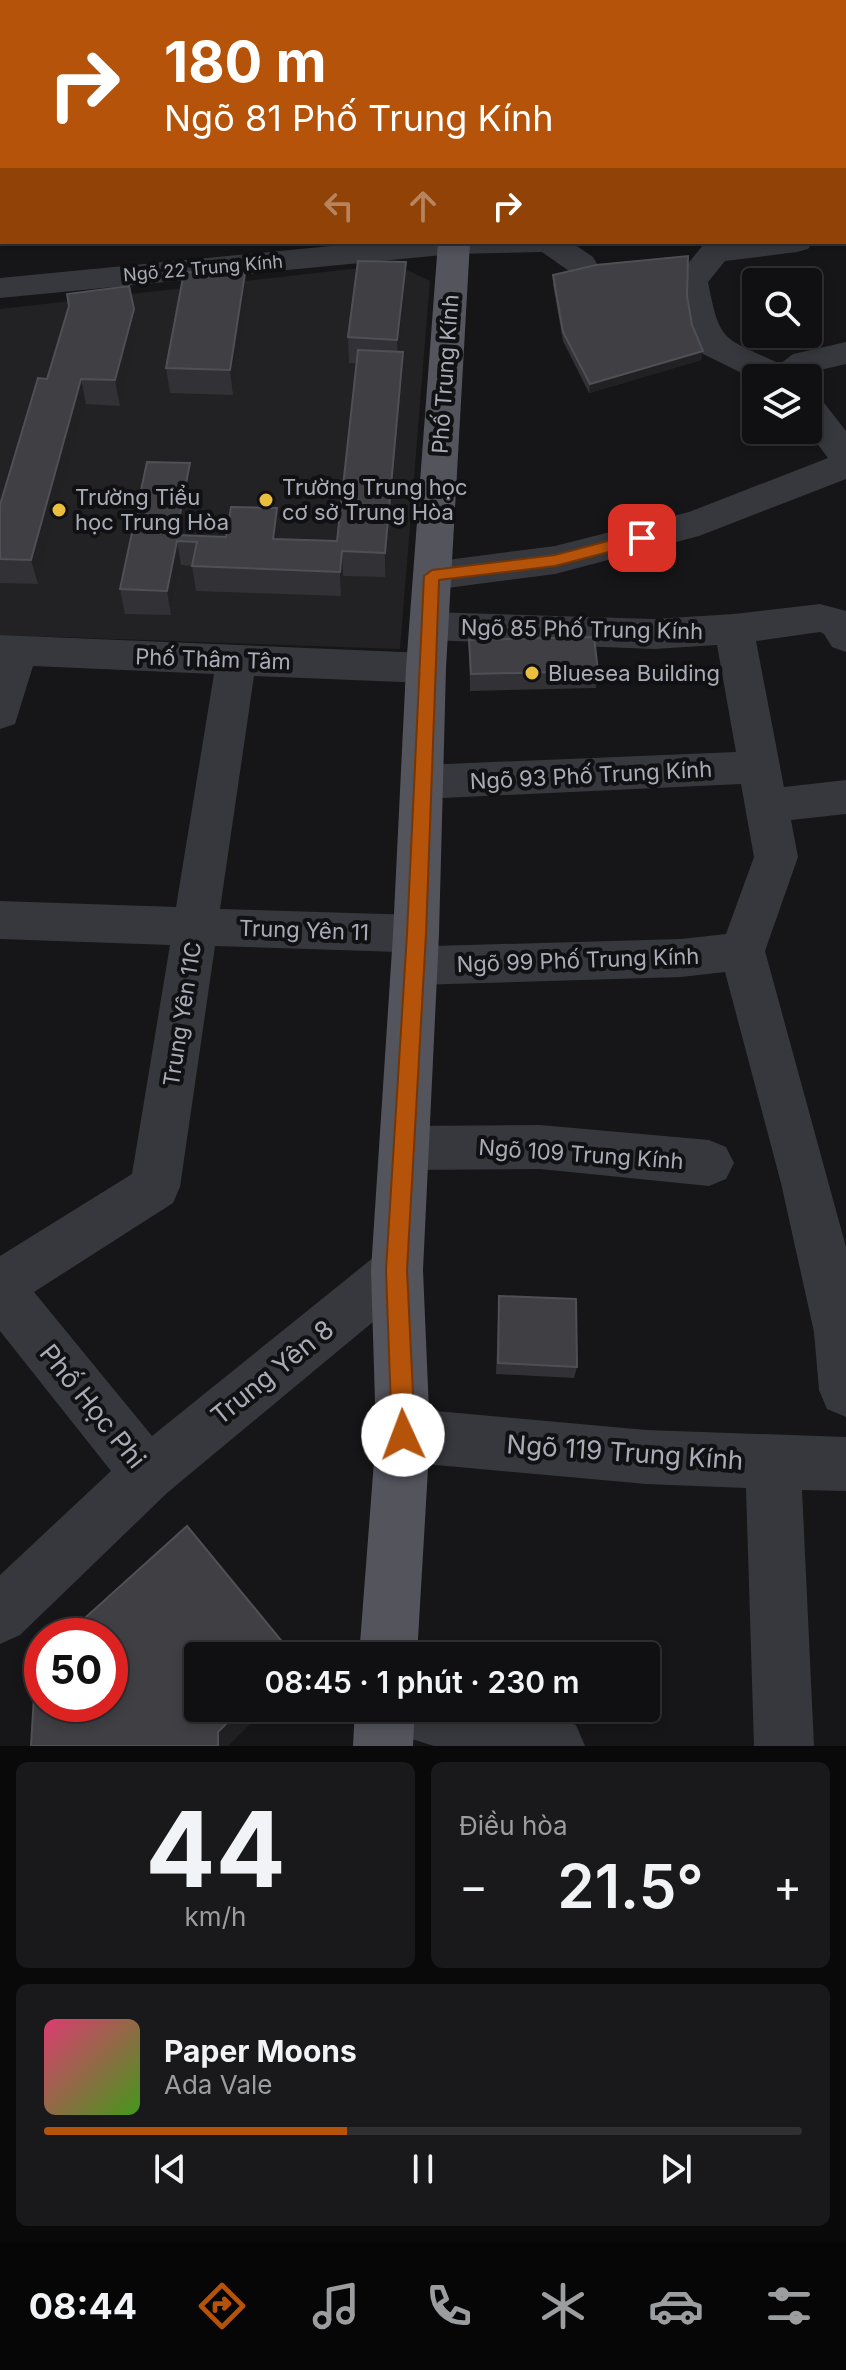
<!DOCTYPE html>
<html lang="vi">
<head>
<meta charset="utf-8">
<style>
  :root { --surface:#101012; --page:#19191b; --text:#f1f3f6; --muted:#9c9d9f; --line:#303032; --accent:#b45309 }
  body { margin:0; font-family:Inter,sans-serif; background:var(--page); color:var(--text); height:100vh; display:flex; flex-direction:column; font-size:30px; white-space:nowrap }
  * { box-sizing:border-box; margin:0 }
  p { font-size:26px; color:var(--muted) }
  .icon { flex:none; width:44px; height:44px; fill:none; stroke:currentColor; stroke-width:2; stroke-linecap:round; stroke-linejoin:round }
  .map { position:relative; height:1746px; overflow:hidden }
  .side { display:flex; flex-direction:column; gap:16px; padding:16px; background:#09090a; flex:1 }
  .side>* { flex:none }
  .guide { position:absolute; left:0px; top:0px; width:846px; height:244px; box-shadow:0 4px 12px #0003,0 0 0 2px var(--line); background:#b45309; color:#fff; overflow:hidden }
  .fabs { position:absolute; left:742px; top:268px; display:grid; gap:16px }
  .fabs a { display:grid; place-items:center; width:80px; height:80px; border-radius:8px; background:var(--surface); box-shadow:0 4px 12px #0003,0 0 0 2px var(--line); font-size:40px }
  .speed { position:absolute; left:24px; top:1618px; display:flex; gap:16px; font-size:40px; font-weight:700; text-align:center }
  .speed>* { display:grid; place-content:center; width:104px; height:104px; border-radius:50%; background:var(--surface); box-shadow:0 4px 12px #0003,0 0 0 2px var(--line); line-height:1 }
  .speed .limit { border:12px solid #d22; background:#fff; color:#111 }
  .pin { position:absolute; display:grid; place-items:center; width:68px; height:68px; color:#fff; margin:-34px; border-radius:16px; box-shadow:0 4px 12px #0006 }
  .me { position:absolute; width:88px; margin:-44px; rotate:358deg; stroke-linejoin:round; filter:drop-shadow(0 0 6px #0008) }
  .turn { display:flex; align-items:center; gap:28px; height:168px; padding:0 32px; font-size:36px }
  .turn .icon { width:104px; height:104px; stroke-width:2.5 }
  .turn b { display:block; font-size:56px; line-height:68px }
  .lanes { display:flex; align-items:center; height:76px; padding:0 32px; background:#0003; justify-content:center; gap:40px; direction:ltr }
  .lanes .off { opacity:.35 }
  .big { font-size:60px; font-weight:600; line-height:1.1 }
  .side .widget { flex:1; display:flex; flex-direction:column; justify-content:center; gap:12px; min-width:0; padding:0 28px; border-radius:12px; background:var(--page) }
  .side .dial { align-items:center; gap:0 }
  .dial b { font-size:104px; line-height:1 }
  .song { display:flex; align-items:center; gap:24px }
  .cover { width:96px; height:96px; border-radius:12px; background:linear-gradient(135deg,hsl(340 70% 55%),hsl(100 70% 35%)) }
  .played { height:8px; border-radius:4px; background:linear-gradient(90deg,var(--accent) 40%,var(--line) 40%) }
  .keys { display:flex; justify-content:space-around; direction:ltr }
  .heat { display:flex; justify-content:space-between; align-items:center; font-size:44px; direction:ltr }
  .side .tiles { flex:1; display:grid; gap:16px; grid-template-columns:1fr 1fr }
  .widget:last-child { grid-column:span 2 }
  .trip { position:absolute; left:184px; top:1642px; width:476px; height:80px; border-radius:8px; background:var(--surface); box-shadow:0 4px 12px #0003,0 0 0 2px var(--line); font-weight:600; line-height:80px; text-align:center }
  .tab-bar { display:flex; height:128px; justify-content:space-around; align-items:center; background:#060607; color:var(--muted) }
  .tab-bar .icon { width:56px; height:56px }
  .tab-bar .on { color:var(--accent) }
  .tab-bar b { font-size:36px; color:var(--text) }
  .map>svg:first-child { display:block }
  .built { fill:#222225 }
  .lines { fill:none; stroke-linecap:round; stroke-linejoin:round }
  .minor { fill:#37383d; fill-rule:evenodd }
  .major { fill:#53545c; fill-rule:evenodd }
  .wall { fill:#323236 }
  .shaded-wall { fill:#212124 }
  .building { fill:#3f3f44; stroke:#4f5056; stroke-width:2 }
  .route { fill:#b45309; stroke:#753606; stroke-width:2 }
  .poi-dot { fill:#e9bf3d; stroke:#111113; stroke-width:3 }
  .labels { text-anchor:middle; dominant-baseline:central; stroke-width:8; stroke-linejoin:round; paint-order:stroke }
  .far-street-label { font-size:18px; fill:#a9acb7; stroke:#111113 }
  .street-label { font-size:22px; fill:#a9acb7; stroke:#111113 }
  .poi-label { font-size:22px; fill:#a9acb7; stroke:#111113; text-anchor:start }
  .near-street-label { font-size:26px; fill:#a9acb7; stroke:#111113 }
</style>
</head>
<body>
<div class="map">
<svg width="846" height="1746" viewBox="0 0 846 1746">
  <rect width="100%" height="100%" fill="#161618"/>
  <!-- built -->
  <polygon class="built" points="394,264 430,281 400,649 0,635 0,309"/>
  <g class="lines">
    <!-- minor -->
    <g class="minor">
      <polygon points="0,0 19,0 2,2 0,10"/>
      <polygon points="62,0 93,0 94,2 63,2"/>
      <polygon points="636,0 664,0 665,2 637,2"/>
      <rect x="844" y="28" width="2" height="18"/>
      <polygon points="0,53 2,54 2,72 0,71"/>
      <rect x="844" y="122" width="2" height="18"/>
      <polygon points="844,226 846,246 833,243 844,242"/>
      <polygon points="372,242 571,242 593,257 597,264 593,271 581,274 569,271 542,252 453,254 0,298 0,278"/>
      <path d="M 716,242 L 813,242 L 808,249 L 797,252 L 725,261 L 708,282 C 720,346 725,337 780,364 L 793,354 L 846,342 L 846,364 L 816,371 L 807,378 L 756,380 L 699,352 L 681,319 L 674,281 L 703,245 Z"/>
      <polygon points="808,395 821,399 846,431 846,479 699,536 555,574 432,590 418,586 413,576 418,566 432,562 555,546 689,512 828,458 807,430"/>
      <polygon points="820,604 846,611 846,652 832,647 824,634 820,632 756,641 784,787 846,780 846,814 791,820 798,857 765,951 846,1247 846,1417 827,1409 819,1390 814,1332 781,1183 725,972 681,977 415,985 399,980 392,966 399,952 215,946 180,1187 173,1203 34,1292 152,1436 379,1253 397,1246 415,1253 423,1270 415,1287 167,1493 20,1635 0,1644 0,1575 111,1471 0,1331 0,1256 132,1174 170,945 0,939 0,901 176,907 214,674 33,666 15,724 0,729 0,635 426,653 440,657 446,668 440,679 426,683 254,676 220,909 416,915 432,921 439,934 433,946 681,939 726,934 754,857 741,784 422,799 407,794 401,782 407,770 422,765 736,752 717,645 654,649 430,640 416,636 410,626 416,616 430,612 654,619 734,614"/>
      <polygon points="540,1125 709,1140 726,1147 734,1163 726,1179 709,1186 540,1169 405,1170 388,1164 380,1148 388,1132 405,1126"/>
      <polygon points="403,1408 646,1430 846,1437 846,1491 802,1490 814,1746 754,1746 746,1488 646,1484 403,1462 384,1454 376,1435 384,1416"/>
      <polygon points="371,1708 522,1708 576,1725 585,1746 434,1746 380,1729"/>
    </g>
    <!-- major -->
    <g class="major">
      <polygon points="490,0 519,0 520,2 491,2"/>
      <polygon points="438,242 470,242 446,668 439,934 423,1270 430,1435 417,1656 359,1656 376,1435 371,1270 393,934 406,668"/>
      <polygon points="355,1708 415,1708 413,1746 353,1746"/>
    </g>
  </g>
  <!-- wall -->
  <g class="wall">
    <polygon points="104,0 286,0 290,2 108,2"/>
    <polygon points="0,65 2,66 2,150 0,150"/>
    <polygon points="553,275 687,296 692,325 703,351 701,360 589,393 563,341 553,285"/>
    <polygon points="406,288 399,352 403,352 403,377 385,577 343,576 341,596 196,591 192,566 181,565 171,615 125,614 120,589 194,488 185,536 226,537 280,533 279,539 337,541 357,363 349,363 348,337"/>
    <polygon points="248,298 233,395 170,393 166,368"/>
    <polygon points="134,309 138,334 120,406 86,404 38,584 0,583 0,505 47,379"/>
    <polygon points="469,640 598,671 596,688 470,691"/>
    <polygon points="499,1296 577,1367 574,1378 496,1374"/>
  </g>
  <!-- shaded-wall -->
  <g class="shaded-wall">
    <polygon points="406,262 406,288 398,365 397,340"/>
    <polygon points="245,273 248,298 233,395 230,370"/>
    <polygon points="134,309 138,334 120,406 115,380"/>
    <polygon points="703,351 701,360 589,393 590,384"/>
    <polygon points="403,352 403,377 385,577 385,553"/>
    <polygon points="81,379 86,404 38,584 31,560"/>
    <polygon points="190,463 194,488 184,541 176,535"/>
    <polygon points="277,508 280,533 275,563 273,539"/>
    <polygon points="177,541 181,565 171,615 167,591"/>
    <polygon points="342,551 343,576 341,596 340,572"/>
    <polygon points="242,1708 266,1708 228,1746 218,1746 218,1732"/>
  </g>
  <!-- building -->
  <g class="building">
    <polygon points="136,0 167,0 163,2 140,2"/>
    <polygon points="177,0 208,0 212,2 174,2"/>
    <polygon points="241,0 286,0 290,2 237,2"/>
    <polygon points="450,0 504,0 505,2 441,2 440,1"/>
    <polygon points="535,0 594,0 595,2 536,2"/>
    <polygon points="0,65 2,66 2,95 0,96"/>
    <polygon points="0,104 2,105 2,132 0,132"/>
    <polygon points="688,256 687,296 692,325 703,351 590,384 563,332 553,275 596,265"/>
    <polygon points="358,261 406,262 397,340 348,337"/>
    <polygon points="184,272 245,273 230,370 166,368"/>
    <polygon points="129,286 134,309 115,380 81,379 31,560 0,559 0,505 38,378 47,379 69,306 67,294"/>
    <polygon points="358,350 403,352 385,553 342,551 340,572 192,566 197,542 177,541 167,591 120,589 147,462 190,463 176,535 226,537 231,507 277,508 273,539 337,541"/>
    <polygon points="594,637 598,671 471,674 469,640"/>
    <polygon points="499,1296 576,1299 577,1367 498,1363"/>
    <polygon points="187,1526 294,1656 198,1656 198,1708 242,1708 218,1732 218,1746 31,1746 36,1663 42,1657 42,1704 110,1704 110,1636 65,1636"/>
  </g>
  <!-- route -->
  <polygon class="route" points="642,532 649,538 647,542 555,566 439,580 426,934 407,1270 415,1435 411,1443 403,1446 395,1443 392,1435 386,1270 407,934 424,576 432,570 555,555"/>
  <!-- markers -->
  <g class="poi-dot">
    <circle cx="266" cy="500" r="8"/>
    <circle cx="59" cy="510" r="8"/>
    <circle cx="532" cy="673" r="8"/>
  </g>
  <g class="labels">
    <!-- far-street labels -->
    <g class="far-street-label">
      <text transform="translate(203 268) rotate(-5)">Ngõ 22 Trung Kính</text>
    </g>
    <!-- street labels -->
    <g class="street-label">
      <text transform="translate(445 374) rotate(-86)">Phố Trung Kính</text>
      <text transform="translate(582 629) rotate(1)">Ngõ 85 Phố Trung Kính</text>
      <text transform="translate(213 659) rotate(2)">Phố Thâm Tâm</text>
      <text transform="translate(591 775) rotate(-3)">Ngõ 93 Phố Trung Kính</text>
      <text transform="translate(304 930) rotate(2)">Trung Yên 11</text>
      <text transform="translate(578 960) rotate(-2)">Ngõ 99 Phố Trung Kính</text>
      <text transform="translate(182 1014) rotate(-81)">Trung Yên 11C</text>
      <text transform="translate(581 1154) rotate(4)">Ngõ 109 Trung Kính</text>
    </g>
    <!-- poi labels -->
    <g class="poi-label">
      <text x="282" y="487">Trường Trung học<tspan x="282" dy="25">cơ sở Trung Hòa</tspan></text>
      <text x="75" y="497">Trường Tiểu<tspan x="75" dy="25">học Trung Hòa</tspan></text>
      <text x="548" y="673">Bluesea Building</text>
    </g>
    <!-- near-street labels -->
    <g class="near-street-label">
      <text transform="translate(272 1372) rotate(-39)">Trung Yên 8</text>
      <text transform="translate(93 1406) rotate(51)">Phố Học Phi</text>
      <text transform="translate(625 1452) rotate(4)">Ngõ 119 Trung Kính</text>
    </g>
  </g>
</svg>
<div class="fabs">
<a><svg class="icon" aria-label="search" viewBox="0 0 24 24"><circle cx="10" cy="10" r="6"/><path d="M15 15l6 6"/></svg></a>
<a><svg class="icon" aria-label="layers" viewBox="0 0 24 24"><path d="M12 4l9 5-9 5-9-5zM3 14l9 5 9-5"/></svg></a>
</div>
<div class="speed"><div class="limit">50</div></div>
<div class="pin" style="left:642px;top:538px;background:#d93025"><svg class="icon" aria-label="arrive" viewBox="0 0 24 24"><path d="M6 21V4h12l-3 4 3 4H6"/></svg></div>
<svg class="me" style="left:403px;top:1435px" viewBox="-20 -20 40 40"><circle r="19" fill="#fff"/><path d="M0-13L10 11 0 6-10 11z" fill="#b45309"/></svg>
<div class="trip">08:45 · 1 phút · 230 m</div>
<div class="guide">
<div class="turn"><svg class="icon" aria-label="right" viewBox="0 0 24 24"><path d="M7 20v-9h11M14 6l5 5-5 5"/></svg><div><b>180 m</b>Ngõ 81 Phố Trung Kính</div></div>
<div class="lanes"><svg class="icon off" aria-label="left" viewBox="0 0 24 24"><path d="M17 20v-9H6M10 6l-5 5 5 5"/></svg><svg class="icon off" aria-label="ahead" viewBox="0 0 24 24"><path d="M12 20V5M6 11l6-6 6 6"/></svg><svg class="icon" aria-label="right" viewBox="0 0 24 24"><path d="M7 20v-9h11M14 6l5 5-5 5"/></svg></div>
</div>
</div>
<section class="side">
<div class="tiles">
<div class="widget dial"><b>44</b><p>km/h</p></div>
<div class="widget"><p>Điều hòa</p>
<div class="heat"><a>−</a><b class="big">21.5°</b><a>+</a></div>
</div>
<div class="widget">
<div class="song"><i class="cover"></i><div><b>Paper Moons</b><p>Ada Vale</p></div></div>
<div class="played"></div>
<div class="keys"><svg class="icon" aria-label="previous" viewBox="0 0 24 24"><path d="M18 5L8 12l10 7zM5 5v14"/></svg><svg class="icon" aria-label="pause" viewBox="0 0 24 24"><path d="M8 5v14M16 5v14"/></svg><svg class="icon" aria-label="next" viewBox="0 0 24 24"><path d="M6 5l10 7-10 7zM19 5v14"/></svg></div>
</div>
</div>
</section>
<nav class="tab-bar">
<b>08:44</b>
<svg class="icon on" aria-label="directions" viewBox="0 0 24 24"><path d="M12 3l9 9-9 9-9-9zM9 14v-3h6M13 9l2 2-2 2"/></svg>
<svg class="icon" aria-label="music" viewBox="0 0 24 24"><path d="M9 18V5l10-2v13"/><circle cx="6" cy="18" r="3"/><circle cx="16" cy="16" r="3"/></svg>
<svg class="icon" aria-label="phone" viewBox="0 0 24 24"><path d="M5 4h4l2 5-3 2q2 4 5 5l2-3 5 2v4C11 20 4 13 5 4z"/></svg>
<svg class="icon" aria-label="climate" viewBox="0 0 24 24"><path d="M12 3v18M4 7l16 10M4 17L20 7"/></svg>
<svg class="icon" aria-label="car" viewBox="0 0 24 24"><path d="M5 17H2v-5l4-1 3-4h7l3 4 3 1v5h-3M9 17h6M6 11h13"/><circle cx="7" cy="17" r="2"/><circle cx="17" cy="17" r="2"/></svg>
<svg class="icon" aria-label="filters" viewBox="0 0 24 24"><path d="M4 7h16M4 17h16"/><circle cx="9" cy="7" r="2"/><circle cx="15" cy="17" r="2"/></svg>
</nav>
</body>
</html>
